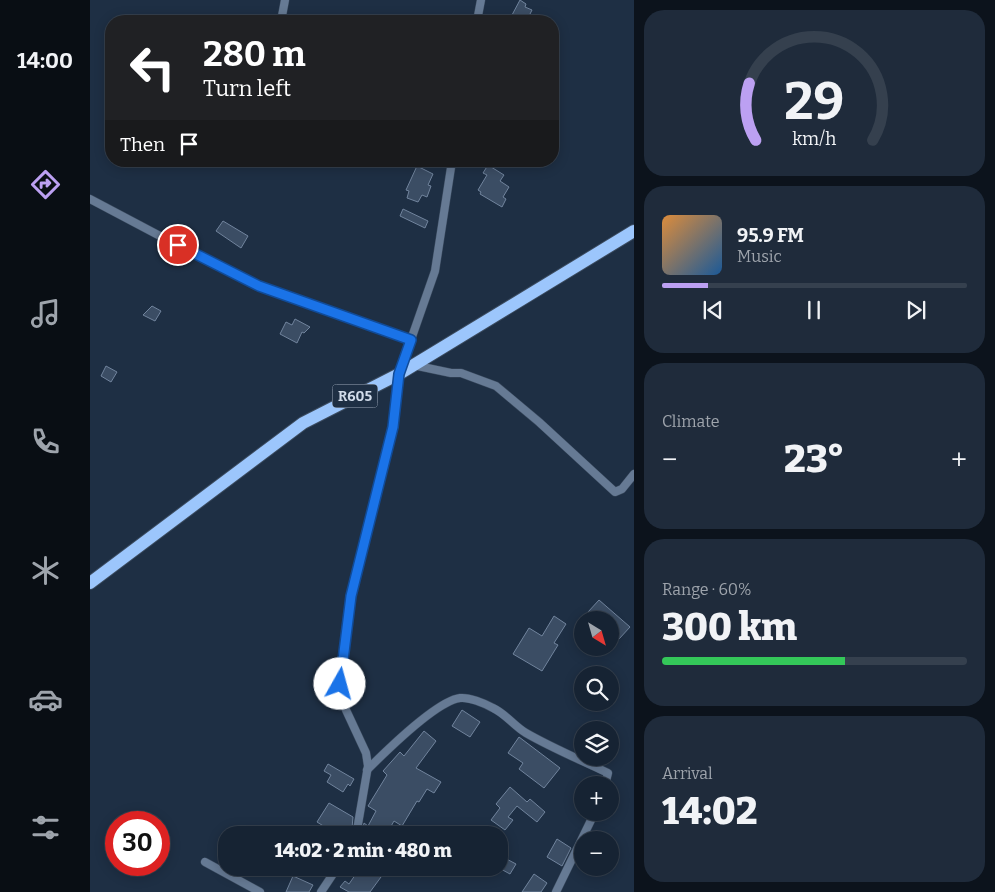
<!DOCTYPE html>
<html lang="en">
<head>
<meta charset="utf-8">
<style>
  :root { --surface:#162333; --page:#1f2b3b; --text:#f1f3f6; --muted:#9ea4ac; --line:#35404e; --accent:#bca0f2 }
  body { margin:0; font-family:Bitter,serif; background:var(--page); color:var(--text); height:100vh; display:flex; flex-direction:column; font-size:19px; white-space:nowrap }
  * { box-sizing:border-box; margin:0 }
  p { font-size:16px; color:var(--muted) }
  .icon { flex:none; width:28px; height:28px; fill:none; stroke:currentColor; stroke-width:2; stroke-linecap:round; stroke-linejoin:round }
  .map { position:relative; flex:1; overflow:hidden }
  .panel { display:flex; flex-direction:column; gap:10px; padding:10px; background:#0c131c; width:361px }
  .panel>* { flex:none }
  .banner { position:absolute; left:15px; top:15px; width:454px; height:152px; border-radius:20px; box-shadow:0 2px 12px #0003,0 0 0 1px var(--line); background:#202124; color:#fff; overflow:hidden }
  .needle { width:32px; rotate:143deg }
  .controls { position:absolute; left:484px; top:611px; display:grid; gap:10px }
  .controls a { display:grid; place-items:center; width:45px; height:45px; border-radius:50%; background:var(--surface); box-shadow:0 2px 12px #0003,0 0 0 1px var(--line); font-size:25px }
  .speed { position:absolute; left:15px; top:811px; display:flex; gap:10px; font-size:25px; font-weight:700; text-align:center }
  .speed>* { display:grid; place-content:center; width:65px; height:65px; border-radius:50%; background:var(--surface); box-shadow:0 2px 12px #0003,0 0 0 1px var(--line); line-height:1 }
  .speed .limit { border:8px solid #d22; background:#fff; color:#111 }
  .pin { position:absolute; display:grid; place-items:center; width:42px; height:42px; color:#fff; margin:-21px; border:2px solid #fff; border-radius:50%; box-shadow:0 1px 5px #0007 }
  .me { position:absolute; width:55px; margin:-28px; rotate:7deg; stroke-linejoin:round; filter:drop-shadow(0 0 4px #0008) }
  .turn { display:flex; align-items:center; gap:18px; height:105px; padding:0 15px; font-size:22px }
  .turn .icon { width:65px; height:65px; stroke-width:2.5 }
  .turn b { display:block; font-size:35px; line-height:42px }
  .then { display:flex; align-items:center; height:48px; padding:0 15px; background:#0003; gap:10px; font-size:19px }
  .big { font-size:38px; font-weight:800; line-height:1.1 }
  .panel .widget { flex:1; display:flex; flex-direction:column; justify-content:center; gap:8px; min-width:0; padding:0 18px; border-radius:20px; background:var(--page) }
  .panel .dial { align-items:center; gap:0 }
  .dial svg { height:130px; overflow:visible; fill:none; stroke:var(--line); stroke-width:7; stroke-linecap:round; text-anchor:middle }
  .dial text { fill:var(--text); stroke:none }
  .song { display:flex; align-items:center; gap:15px }
  .cover { width:60px; height:60px; border-radius:8px; background:linear-gradient(135deg,hsl(30 70% 55%),hsl(210 70% 35%)) }
  .played { height:5px; border-radius:2px; background:linear-gradient(90deg,var(--accent) 15%,var(--line) 15%) }
  .keys { display:flex; justify-content:space-around; direction:ltr }
  .heat { display:flex; justify-content:space-between; align-items:center; font-size:28px; direction:ltr }
  .charge { height:8px; border-radius:4px; background:linear-gradient(90deg,#34c759 60%,var(--line) 0) }
  .trip { position:absolute; left:128px; top:826px; width:290px; height:50px; border-radius:20px; background:var(--surface); box-shadow:0 2px 12px #0003,0 0 0 1px var(--line); font-weight:800; line-height:50px; text-align:center }
  main { display:flex; flex:1; min-height:0 }
  .tab-bar { display:flex; flex-direction:column; width:90px; justify-content:space-around; align-items:center; background:#090e14; color:var(--muted) }
  .tab-bar .icon { width:35px; height:35px }
  .tab-bar .on { color:var(--accent) }
  .tab-bar b { font-size:22px; color:var(--text) }
  .map>svg:first-child { display:block }
  .building { fill:#3b4d64; stroke:#71849d }
  .lines { fill:none; stroke-linecap:round; stroke-linejoin:round }
  .street-casing { stroke:#3b4b5f; stroke-width:9 }
  .primary-casing { stroke:#3b4b5f; stroke-width:14 }
  .street { stroke:#667a94; stroke-width:8 }
  .primary { stroke:#9cc6fc; stroke-width:12 }
  .route-casing { stroke:#114b97; stroke-width:12 }
  .route { stroke:#1a73e8; stroke-width:9 }
  .labels { text-anchor:middle; dominant-baseline:central; stroke-width:5; stroke-linejoin:round; paint-order:stroke }
  .shield { fill:#1e2f44; stroke:#9ca8b8; stroke-width:1 }
  .shield-label { font-size:14px; font-weight:bold; fill:#d2dcea }
</style>
</head>
<body>
<main>
<nav class="tab-bar">
<b>14:00</b>
<svg class="icon on" aria-label="directions" viewBox="0 0 24 24"><path d="M12 3l9 9-9 9-9-9zM9 14v-3h6M13 9l2 2-2 2"/></svg>
<svg class="icon" aria-label="music" viewBox="0 0 24 24"><path d="M9 18V5l10-2v13"/><circle cx="6" cy="18" r="3"/><circle cx="16" cy="16" r="3"/></svg>
<svg class="icon" aria-label="phone" viewBox="0 0 24 24"><path d="M5 4h4l2 5-3 2q2 4 5 5l2-3 5 2v4C11 20 4 13 5 4z"/></svg>
<svg class="icon" aria-label="climate" viewBox="0 0 24 24"><path d="M12 3v18M4 7l16 10M4 17L20 7"/></svg>
<svg class="icon" aria-label="car" viewBox="0 0 24 24"><path d="M5 17H2v-5l4-1 3-4h7l3 4 3 1v5h-3M9 17h6M6 11h13"/><circle cx="7" cy="17" r="2"/><circle cx="17" cy="17" r="2"/></svg>
<svg class="icon" aria-label="filters" viewBox="0 0 24 24"><path d="M4 7h16M4 17h16"/><circle cx="9" cy="7" r="2"/><circle cx="15" cy="17" r="2"/></svg>
</nav>
<div class="map">
<svg width="544" height="892" viewBox="0 0 544 892">
  <rect width="100%" height="100%" fill="#1e2f44"/>
  <!-- building -->
  <g class="building">
    <polygon points="430,0 436,4 435,7 442,10 438,18 422,15"/>
    <polygon points="398,165 414,175 410,181 419,187 413,197 416,199 412,207 390,194 391,192 388,190 397,175 393,173"/>
    <polygon points="327,166 343,174 338,185 341,186 337,197 332,195 328,202 317,198 319,191 316,190"/>
    <polygon points="313,209 338,221 335,228 310,216"/>
    <polygon points="133,221 158,236 151,248 126,231"/>
    <polygon points="62,306 71,311 65,321 53,315"/>
    <polygon points="205,319 220,327 214,333 212,332 207,343 190,334 196,322 202,325"/>
    <polygon points="16,366 27,372 21,382 11,376"/>
    <polygon points="509,600 540,627 529,639 520,631 520,620 507,620 498,612"/>
    <polygon points="464,616 476,624 464,643 468,645 452,671 423,654 439,628 452,636"/>
    <polygon points="372,710 390,722 380,737 362,726"/>
    <polygon points="334,731 346,741 326,768 351,782 344,793 337,789 329,802 327,801 312,826 304,821 296,835 274,835 272,833 274,823 278,826 286,811 278,806 297,775 293,771 310,752 314,756"/>
    <polygon points="429,737 470,768 454,788 429,769 433,763 418,753"/>
    <polygon points="238,764 264,779 260,786 258,784 253,792 237,782 241,775 234,771"/>
    <polygon points="420,787 437,802 440,799 455,812 447,822 427,806 418,817 423,820 415,830 401,820 410,808 406,804"/>
    <polygon points="239,803 263,817 262,828 258,835 248,835 227,822"/>
    <polygon points="467,839 481,848 472,866 457,857"/>
    <polygon points="409,855 426,864 420,874 409,868"/>
    <polygon points="270,868 292,868 288,875 291,877 280,892 259,892 250,887 255,881 259,884"/>
    <polygon points="444,874 457,883 451,892 432,892"/>
    <polygon points="203,876 223,885 219,892 196,892"/>
  </g>
  <g class="lines">
    <!-- street casing -->
    <g class="street-casing">
      <g id="street">
        <polyline points="192,16 195,0"/>
        <polyline points="387,21 391,0"/>
        <polyline points="0,199 123,264 169,286 321,340"/>
        <polyline points="323,365 361,373 371,373 406,386 449,422 525,492 532,489 544,474"/>
        <path d="M 277,770 C 295,752 347,701 370,698 C 379,697 394,703 403,708 C 416,714 424,726 436,733 C 462,748 491,760 518,773 L 515,785"/>
        <polyline points="265,835 267,830 278,766 276,753 256,710 250,684 261,596 303,427 309,374 345,271 362,161"/>
        <polyline points="115,862 170,892"/>
        <polyline points="231,892 247,868"/>
        <polyline points="466,892 505,812"/>
      </g>
    </g>
    <!-- primary casing -->
    <g class="primary-casing">
      <polyline id="primary" points="0,583 213,423 309,374 544,231"/>
    </g>
    <!-- street -->
    <use href="#street" class="street"/>
    <!-- primary -->
    <use href="#primary" class="primary"/>
  </g>
  <g class="lines">
    <!-- route casing -->
    <g class="route-casing">
      <polyline id="route" points="88,245 169,286 321,340 309,374 303,427 261,596 250,684"/>
    </g>
    <!-- route -->
    <use href="#route" class="route"/>
  </g>
  <g class="labels">
    <!-- shield labels -->
    <rect class="shield" x="242.5" y="384.5" width="45" height="23" rx="4"/>
    <g class="shield-label">
      <text x="265" y="396">R605</text>
    </g>
  </g>
</svg>
<div class="controls">
<a><svg class="needle" viewBox="-14 -14 28 28"><path d="M0-13l5 13h-10z" fill="#e53935"/><path d="M0 13l5-13h-10z" fill="#9ea4ac"/></svg></a>
<a><svg class="icon" aria-label="search" viewBox="0 0 24 24"><circle cx="10" cy="10" r="6"/><path d="M15 15l6 6"/></svg></a>
<a><svg class="icon" aria-label="layers" viewBox="0 0 24 24"><path d="M12 4l9 5-9 5-9-5zM3 14l9 5 9-5"/></svg></a>
<a>+</a>
<a>−</a>
</div>
<div class="speed"><div class="limit">30</div></div>
<div class="pin" style="left:88px;top:245px;background:#d93025"><svg class="icon" aria-label="arrive" viewBox="0 0 24 24"><path d="M6 21V4h12l-3 4 3 4H6"/></svg></div>
<svg class="me" style="left:250px;top:684px" viewBox="-20 -20 40 40"><circle r="19" fill="#fff"/><path d="M0-13L10 11 0 6-10 11z" fill="#1a73e8"/></svg>
<div class="trip">14:02 · 2 min · 480 m</div>
<div class="banner">
<div class="turn"><svg class="icon" aria-label="left" viewBox="0 0 24 24"><path d="M17 20v-9H6M10 6l-5 5 5 5"/></svg><div><b>280 m</b>Turn left</div></div>
<div class="then">Then<svg class="icon" aria-label="arrive" viewBox="0 0 24 24"><path d="M6 21V4h12l-3 4 3 4H6"/></svg></div>
</div>
</div>
<section class="panel">
<div class="widget dial"><svg viewBox="0 0 100 80">
<path d="M14 69A42 42 0 1 1 86 69"/>
<path d="M14 69A42 42 0 0 1 10 34" stroke="#bca0f2"/>
<text x="50" y="56" font-size="32" font-weight="700">29</text>
<text x="50" y="72" font-size="11">km/h</text>
</svg></div>
<div class="widget">
<div class="song"><i class="cover"></i><div><b>95.9 FM</b><p>Music</p></div></div>
<div class="played"></div>
<div class="keys"><svg class="icon" aria-label="previous" viewBox="0 0 24 24"><path d="M18 5L8 12l10 7zM5 5v14"/></svg><svg class="icon" aria-label="pause" viewBox="0 0 24 24"><path d="M8 5v14M16 5v14"/></svg><svg class="icon" aria-label="next" viewBox="0 0 24 24"><path d="M6 5l10 7-10 7zM19 5v14"/></svg></div>
</div>
<div class="widget"><p>Climate</p>
<div class="heat"><a>−</a><b class="big">23°</b><a>+</a></div>
</div>
<div class="widget"><p>Range · 60%</p><b class="big">300 km</b><div class="charge"></div></div>
<div class="widget"><p>Arrival</p><b class="big">14:02</b></div>
</section>
</main>
</body>
</html>
